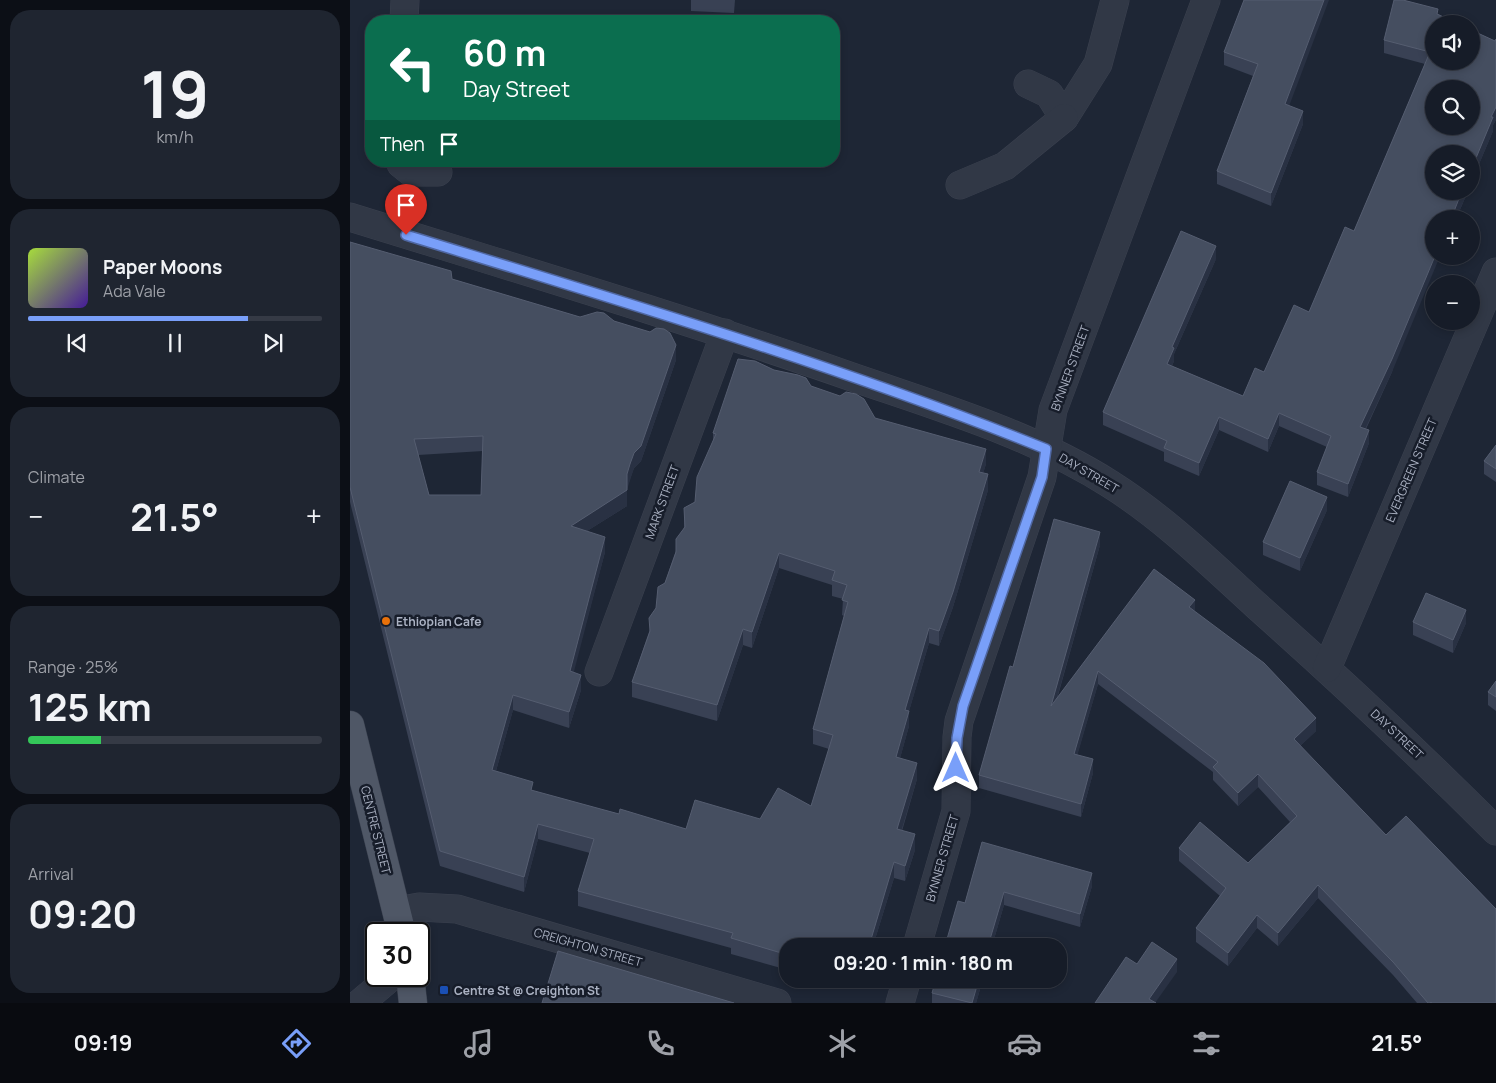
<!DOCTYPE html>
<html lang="en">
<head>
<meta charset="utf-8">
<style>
  :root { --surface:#161c28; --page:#1f2530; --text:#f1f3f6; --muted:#9ea1a8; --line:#353a45; --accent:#799ff9 }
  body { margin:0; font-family:Manrope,sans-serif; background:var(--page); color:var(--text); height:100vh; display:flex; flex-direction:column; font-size:19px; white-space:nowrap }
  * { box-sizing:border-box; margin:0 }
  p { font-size:16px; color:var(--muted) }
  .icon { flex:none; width:28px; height:28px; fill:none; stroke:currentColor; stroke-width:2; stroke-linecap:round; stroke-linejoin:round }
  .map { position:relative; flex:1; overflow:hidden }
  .panel { display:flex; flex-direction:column; gap:10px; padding:10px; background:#0c0f16; width:350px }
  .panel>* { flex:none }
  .guide { position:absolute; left:15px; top:15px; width:475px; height:152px; border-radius:20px; box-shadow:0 2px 8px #0003,0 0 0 1px var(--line); background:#0b6e4f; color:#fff; overflow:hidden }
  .buttons { position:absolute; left:1075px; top:15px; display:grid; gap:10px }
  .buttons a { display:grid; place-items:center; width:55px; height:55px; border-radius:50%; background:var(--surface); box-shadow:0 2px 8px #0003,0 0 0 1px var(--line); font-size:25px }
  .speed { position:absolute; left:15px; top:922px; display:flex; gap:10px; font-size:25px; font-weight:700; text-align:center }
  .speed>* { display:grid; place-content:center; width:65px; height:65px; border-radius:50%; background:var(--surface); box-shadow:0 2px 8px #0003,0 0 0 1px var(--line); line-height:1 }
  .speed .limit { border:2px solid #111; border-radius:8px; background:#fff; color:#111 }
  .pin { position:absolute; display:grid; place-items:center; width:42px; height:42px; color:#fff; margin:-51px -21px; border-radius:50% 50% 50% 0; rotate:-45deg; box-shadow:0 0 5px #0007 }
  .pin .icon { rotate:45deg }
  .me { position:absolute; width:55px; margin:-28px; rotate:0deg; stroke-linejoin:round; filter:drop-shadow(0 0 4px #0008) }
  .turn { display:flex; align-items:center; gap:18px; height:105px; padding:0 15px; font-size:22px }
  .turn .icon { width:65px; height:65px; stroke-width:2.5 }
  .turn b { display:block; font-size:35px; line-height:42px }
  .then { display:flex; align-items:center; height:48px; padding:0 15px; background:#0003; gap:10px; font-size:19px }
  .big { font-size:38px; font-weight:700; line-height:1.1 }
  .panel .tile { flex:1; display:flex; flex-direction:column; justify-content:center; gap:8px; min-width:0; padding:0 18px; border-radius:20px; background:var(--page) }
  .panel .dial { align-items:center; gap:0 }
  .dial b { font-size:65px; line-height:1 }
  .song { display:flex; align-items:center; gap:15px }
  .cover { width:60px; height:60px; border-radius:8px; background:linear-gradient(135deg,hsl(80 70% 55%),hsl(260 70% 35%)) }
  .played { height:5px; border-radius:2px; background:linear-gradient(90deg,var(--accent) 75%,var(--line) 75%) }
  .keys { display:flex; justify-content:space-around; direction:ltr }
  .heat { display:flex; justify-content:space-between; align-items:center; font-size:28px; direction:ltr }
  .charge { height:8px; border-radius:4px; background:linear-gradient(90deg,#34c759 25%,var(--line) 0) }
  .trip { position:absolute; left:429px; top:938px; width:288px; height:50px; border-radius:20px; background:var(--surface); box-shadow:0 2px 8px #0003,0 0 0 1px var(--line); font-weight:700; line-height:50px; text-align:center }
  .dock { display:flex; height:80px; justify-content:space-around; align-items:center; background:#090b10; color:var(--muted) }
  .dock .icon { width:35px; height:35px }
  .dock .current { color:var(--accent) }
  .dock b { font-size:22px; color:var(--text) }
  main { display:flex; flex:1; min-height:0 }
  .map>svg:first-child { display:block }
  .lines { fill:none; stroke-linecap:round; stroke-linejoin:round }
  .minor-casing { stroke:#3b414f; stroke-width:29 }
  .major-casing { stroke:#3b414f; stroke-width:29 }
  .minor { stroke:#313846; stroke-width:28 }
  .major { stroke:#4f5766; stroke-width:28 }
  .wall { fill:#394154; fill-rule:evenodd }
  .shaded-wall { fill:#293143 }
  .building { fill:#454e60; stroke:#555d70; fill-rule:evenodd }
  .route-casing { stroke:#4f67a2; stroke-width:12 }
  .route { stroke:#799ff9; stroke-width:9 }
  .food-dot { fill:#e8710a; stroke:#171d2a; stroke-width:2 }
  .transit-dot { fill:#1a4fb4; stroke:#171d2a; stroke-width:2 }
  .labels { text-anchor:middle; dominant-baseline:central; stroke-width:5; stroke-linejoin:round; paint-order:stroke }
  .street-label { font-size:12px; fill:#abb2c3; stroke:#171d2a }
  .poi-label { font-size:12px; font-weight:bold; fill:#abb2c3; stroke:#171d2a; text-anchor:start }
</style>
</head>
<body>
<main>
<section class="panel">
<div class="tile dial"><b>19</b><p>km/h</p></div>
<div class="tile">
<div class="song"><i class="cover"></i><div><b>Paper Moons</b><p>Ada Vale</p></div></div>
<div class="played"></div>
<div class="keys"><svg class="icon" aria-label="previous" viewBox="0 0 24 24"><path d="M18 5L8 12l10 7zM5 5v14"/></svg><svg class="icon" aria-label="pause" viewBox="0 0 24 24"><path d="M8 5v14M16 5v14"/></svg><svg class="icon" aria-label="next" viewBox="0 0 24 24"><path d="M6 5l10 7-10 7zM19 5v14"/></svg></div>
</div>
<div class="tile"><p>Climate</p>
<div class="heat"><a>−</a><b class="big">21.5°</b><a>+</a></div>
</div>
<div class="tile"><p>Range · 25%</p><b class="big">125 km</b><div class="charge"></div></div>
<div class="tile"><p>Arrival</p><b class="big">09:20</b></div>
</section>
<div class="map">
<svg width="1146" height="1003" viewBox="0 0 1146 1003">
  <rect width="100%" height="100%" fill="#1e2635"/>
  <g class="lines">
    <!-- minor casing -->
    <g class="minor-casing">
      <g id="minor">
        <polyline points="54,21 55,0"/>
        <polyline points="678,84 699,94 714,118 748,64 765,0"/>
        <polyline points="51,161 51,164 61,172 88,172"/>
        <polyline points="610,185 655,166 714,118"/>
        <path d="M 0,217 C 168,269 336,319 502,377 C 589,407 681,434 760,484 C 814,518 861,564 908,607 C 990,680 1069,754 1146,831"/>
        <polyline points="977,668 1146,272"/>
        <polyline points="249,672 375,333"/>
        <polyline points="47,911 69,907 107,909 427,1003"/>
        <polyline points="567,946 606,811 607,737 609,721 692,477 703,410 856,0"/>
        <polyline points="10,1003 42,976"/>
        <polyline points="550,1003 557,979"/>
      </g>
    </g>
    <!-- major casing -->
    <g class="major-casing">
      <g id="major">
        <polyline points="0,725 52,934"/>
        <polyline points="60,976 63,1003"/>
      </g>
    </g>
    <!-- minor -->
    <use href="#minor" class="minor"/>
    <!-- major -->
    <use href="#major" class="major"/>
  </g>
  <!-- wall -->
  <g class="wall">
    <polygon points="341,0 385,0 384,13 341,11"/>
    <polygon points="894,0 939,106 953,124 921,206 867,184 867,171 903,76 874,65 874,52"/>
    <polygon points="1088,14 1145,41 1146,39 1146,120 1143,125 1143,131 1121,183 1121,154 1118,191 1106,219 1084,219 1042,372 1016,429 1019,443 998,497 967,485 967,472 977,447 929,426 918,452 869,430 849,476 814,461 814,452 753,425 753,412 866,259 824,354 824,361 822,366 893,396 914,372 959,312 1004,231 1075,64 1034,53 1034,40"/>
    <path d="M 0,242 L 102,279 L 230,317 L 264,321 L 326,360 L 291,461 L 284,468 L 280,479 L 277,488 L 277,506 L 237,531 L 255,552 L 223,672 L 231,690 L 219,728 L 163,710 L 146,771 L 183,791 L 269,814 L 336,829 L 410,819 L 461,806 L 479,749 L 463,744 L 463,729 L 494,616 L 492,615 L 493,599 L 482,596 L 482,585 L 429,568 L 402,648 L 393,645 L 367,721 L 282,697 L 282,682 L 299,632 L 306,608 L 334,527 L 334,508 L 345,502 L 363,442 L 363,433 L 461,386 L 525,418 L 636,464 L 633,473 L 638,490 L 603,607 L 589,646 L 579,643 L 559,711 L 559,726 L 550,758 L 567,779 L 552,831 L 565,850 L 555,881 L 544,878 L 523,946 L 438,946 L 438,970 L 381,954 L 381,948 L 228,906 L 228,891 L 240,853 L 188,839 L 174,892 L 90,866 L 0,502 ZM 133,451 L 131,495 L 79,495 L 68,455 Z"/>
    <polygon points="1146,445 1146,482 1134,474 1134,461"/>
    <polygon points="977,510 950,571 913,555 913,542"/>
    <polygon points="750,545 707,699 804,569 845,612 966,731 950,746 1146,1003 1067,1003 1043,975 968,898 928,946 907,928 878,966 846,942 846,928 870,896 829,861 829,848 898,863 940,822 908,787 888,806 863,780 863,772 748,684 727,755 743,773 731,817 629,788 629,775 663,667"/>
    <polygon points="1063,622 1116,623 1103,653 1063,635"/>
    <polygon points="1146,681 1146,711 1138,705 1138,692"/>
    <polygon points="632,842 742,886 730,927 654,905 642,946 595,946 615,903"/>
    <polygon points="481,979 514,979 511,988"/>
    <polygon points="586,979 633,979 626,1003 582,1003 582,993"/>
  </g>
  <!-- shaded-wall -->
  <g class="shaded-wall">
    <polygon points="974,0 979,0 935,117 935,104"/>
    <polygon points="1146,107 1146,120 1143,125 1143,131 1121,183 1121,170 1141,117"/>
    <polygon points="953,111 953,124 921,206 921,193"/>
    <polygon points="1112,191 1118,191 1106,219 1101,219"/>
    <polygon points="866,246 866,259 824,354 824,361 817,377 817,364 822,347"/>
    <polygon points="1085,256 1090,256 1042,372 1010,440 1010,427"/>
    <polygon points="326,345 326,360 291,461 284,468 277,490 277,474 280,464"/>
    <polygon points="929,413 929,426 918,452 918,439"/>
    <polygon points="869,417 869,430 849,476 849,463"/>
    <polygon points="1019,430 1019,443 998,497 998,484"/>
    <polygon points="636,449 636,464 629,487 629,472"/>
    <polygon points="638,474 638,490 603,607 589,646 589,631"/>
    <polygon points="277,490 277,506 221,541 221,526"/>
    <polygon points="977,497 977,510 950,571 950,558"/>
    <polygon points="750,532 750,545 701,719 701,706"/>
    <polygon points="255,537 255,552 220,687 220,671"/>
    <polygon points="429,553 429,568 402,648 402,632"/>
    <polygon points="845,600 845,613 839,607"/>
    <polygon points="1116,610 1116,623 1103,653 1103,640"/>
    <polygon points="579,628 579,643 555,725 555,710"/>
    <polygon points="393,629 393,645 367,721 367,705"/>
    <polygon points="748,671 748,684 724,767 724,754"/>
    <polygon points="231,675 231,690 219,728 219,712"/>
    <polygon points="163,695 163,710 142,785 142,770"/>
    <polygon points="559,711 559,726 546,773 546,757"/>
    <polygon points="966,718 966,731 944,752 944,739"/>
    <polygon points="743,759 743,773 731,817 731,804"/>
    <polygon points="567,763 567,779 547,845 547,829"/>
    <polygon points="908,774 908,787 888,806 888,793"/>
    <polygon points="188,824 188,839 174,892 174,877"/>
    <polygon points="565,834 565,850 555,881 555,866"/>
    <polygon points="544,862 544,878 523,946 519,946"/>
    <polygon points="742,873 742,886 730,927 730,914"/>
    <polygon points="968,885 968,898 928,946 928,933"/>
    <polygon points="654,892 654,905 642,946 638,946"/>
    <polygon points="907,915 907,928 878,966 878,953"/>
    <polygon points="827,959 827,972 805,1003 799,999"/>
    <polygon points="511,979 514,979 511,988"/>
    <polygon points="629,979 633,979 626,1003 622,1003"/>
  </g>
  <!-- building -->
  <g class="building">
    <polygon points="894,0 974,0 935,104 953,111 921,193 867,171 908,64 874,52"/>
    <path d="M 1044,0 L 1053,0 L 1088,9 L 1087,14 L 1108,24 L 1084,24 L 1084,61 L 1121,61 L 1121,30 L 1145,41 L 1146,39 L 1146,107 L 1141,117 L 1143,117 L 1121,170 L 1121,154 L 1084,154 L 1084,191 L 1112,191 L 1101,219 L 1084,219 L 1084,256 L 1085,256 L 1042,359 L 1010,427 L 1019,430 L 998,484 L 967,472 L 981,436 L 929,413 L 918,439 L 869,417 L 849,463 L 814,448 L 817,441 L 753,412 L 831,231 L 866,246 L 822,347 L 824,348 L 817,364 L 893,396 L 905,368 L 914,372 L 944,305 L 959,312 L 995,227 L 1004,231 L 1080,52 L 1034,40 ZM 1084,89 L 1121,89 L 1121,126 L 1084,126 Z"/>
    <path d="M 0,242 L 101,271 L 102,279 L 230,317 L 247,312 L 254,313 L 264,321 L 300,332 L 306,328 L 314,329 L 320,333 L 326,345 L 291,446 L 284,453 L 280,464 L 277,474 L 277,490 L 221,526 L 255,537 L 220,671 L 231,675 L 219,712 L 163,695 L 142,770 L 183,782 L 181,790 L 269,814 L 270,809 L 336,829 L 345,800 L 410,819 L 428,788 L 461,806 L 483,735 L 463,729 L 498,602 L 492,600 L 497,585 L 482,580 L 485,571 L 429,553 L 402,632 L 393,629 L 367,705 L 282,682 L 300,631 L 299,618 L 306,608 L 308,587 L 315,583 L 326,552 L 326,539 L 335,527 L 334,508 L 345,502 L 347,477 L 366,434 L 363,433 L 388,359 L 405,361 L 424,370 L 448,375 L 456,378 L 461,386 L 490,396 L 496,392 L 506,394 L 514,399 L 525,418 L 636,449 L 629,472 L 638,474 L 603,592 L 589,631 L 579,628 L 555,710 L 559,711 L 546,757 L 567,763 L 547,829 L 565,834 L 555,866 L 544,862 L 519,946 L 438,946 L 438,955 L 381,938 L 383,933 L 228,891 L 244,839 L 188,824 L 174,877 L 90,851 L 0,487 ZM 133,436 L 131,495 L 79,495 L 64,439 Z"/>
    <polygon points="1146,445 1146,469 1134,461"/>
    <polygon points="940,481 977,497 950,558 913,542"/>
    <polygon points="704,519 750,532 701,706 804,569 845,600 839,607 914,663 966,718 944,739 1036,835 1056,816 1146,909 1146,1003 1082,1003 1081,1002 1080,1003 1078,1003 1043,962 968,885 928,933 907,915 878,953 846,928 876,888 829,848 850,822 898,863 947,816 908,774 888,793 863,767 868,762 748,671 724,754 743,759 731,804 629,775 660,666 663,667"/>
    <polygon points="1076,593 1116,610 1103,640 1063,622"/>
    <polygon points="1146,681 1146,697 1138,692"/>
    <polygon points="632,842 742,873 730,914 654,892 638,946 595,946 608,901 615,903"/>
    <polygon points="802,942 827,959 799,999 806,1003 745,1003 776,957 787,964"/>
    <polygon points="208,951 384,1003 192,1003"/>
    <polygon points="586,979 629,979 622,1003 582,993"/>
  </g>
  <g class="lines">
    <!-- route casing -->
    <g class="route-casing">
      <path id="route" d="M 56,235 C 271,301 487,365 696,449 L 692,477 L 613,706 L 607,738 L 606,768"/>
    </g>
    <!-- route -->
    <use href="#route" class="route"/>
  </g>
  <!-- markers -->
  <circle class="food-dot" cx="36" cy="621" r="5"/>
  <rect class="transit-dot" x="89" y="985" width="10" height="10" rx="2.5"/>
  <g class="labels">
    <!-- street labels -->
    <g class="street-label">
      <text transform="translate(720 368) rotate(-70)">BYNNER STREET</text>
      <text transform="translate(1061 470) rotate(-67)">EVERGREEN STREET</text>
      <text transform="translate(739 473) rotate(30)">DAY STREET</text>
      <text transform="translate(312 502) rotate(-70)">MARK STREET</text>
      <text transform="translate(1047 734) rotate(43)">DAY STREET</text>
      <text transform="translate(26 830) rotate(76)">CENTRE STREET</text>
      <text transform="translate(592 858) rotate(-74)">BYNNER STREET</text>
      <text transform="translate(238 947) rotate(16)">CREIGHTON STREET</text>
    </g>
    <!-- poi labels -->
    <g class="poi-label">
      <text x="46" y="621">Ethiopian Cafe</text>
      <text x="104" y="990">Centre St @ Creighton St</text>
    </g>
  </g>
</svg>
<div class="buttons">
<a><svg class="icon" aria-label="sound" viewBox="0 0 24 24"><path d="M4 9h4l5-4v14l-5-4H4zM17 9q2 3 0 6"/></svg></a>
<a><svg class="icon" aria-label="search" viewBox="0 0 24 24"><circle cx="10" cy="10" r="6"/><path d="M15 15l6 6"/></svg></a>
<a><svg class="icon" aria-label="layers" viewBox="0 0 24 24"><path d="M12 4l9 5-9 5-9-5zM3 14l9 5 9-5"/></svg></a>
<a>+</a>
<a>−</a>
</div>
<div class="speed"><div class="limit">30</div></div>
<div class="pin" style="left:56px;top:235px;background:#d93025"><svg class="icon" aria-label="arrive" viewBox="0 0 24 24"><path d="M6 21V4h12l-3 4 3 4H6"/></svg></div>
<svg class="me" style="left:606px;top:768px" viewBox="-20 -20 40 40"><path d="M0-17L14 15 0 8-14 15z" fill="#799ff9" stroke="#fff" stroke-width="4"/></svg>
<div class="trip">09:20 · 1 min · 180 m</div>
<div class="guide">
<div class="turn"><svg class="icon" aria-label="left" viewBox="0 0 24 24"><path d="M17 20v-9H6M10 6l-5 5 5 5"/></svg><div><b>60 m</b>Day Street</div></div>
<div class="then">Then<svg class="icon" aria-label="arrive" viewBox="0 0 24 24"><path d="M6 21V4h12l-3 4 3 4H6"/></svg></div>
</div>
</div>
</main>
<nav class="dock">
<b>09:19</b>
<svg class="icon current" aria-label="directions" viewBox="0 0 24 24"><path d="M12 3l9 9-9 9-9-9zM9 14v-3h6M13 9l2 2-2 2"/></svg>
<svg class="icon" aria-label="music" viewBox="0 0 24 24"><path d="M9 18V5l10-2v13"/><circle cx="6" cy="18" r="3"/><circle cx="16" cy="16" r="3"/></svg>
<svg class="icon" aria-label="phone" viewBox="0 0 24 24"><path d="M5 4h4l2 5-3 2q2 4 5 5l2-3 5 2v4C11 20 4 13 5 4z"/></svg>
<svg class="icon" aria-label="climate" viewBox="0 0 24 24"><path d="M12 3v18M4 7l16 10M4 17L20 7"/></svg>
<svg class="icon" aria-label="car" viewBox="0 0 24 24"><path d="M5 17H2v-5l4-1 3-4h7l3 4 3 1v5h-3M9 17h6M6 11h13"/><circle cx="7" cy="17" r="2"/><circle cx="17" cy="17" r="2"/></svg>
<svg class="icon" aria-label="filters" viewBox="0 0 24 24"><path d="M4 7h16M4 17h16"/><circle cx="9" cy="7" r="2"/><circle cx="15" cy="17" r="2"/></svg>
<b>21.5°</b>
</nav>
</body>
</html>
